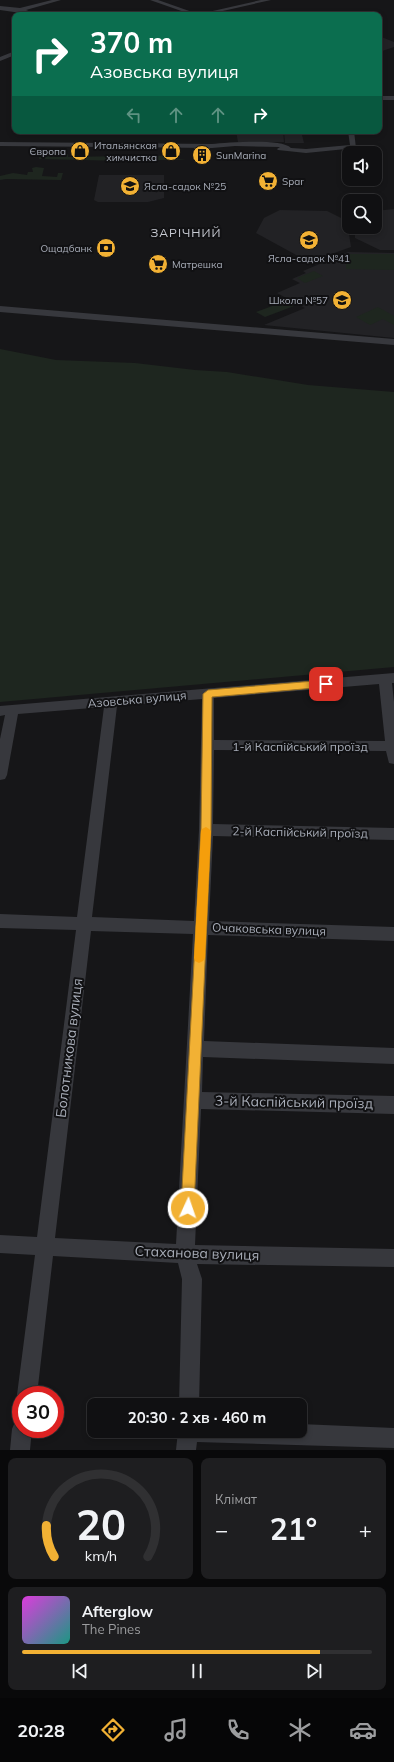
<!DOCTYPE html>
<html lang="uk">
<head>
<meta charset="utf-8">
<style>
  :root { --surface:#101012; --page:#1e1e20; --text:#f1f3f6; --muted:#9c9d9f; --line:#303032; --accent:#f2b134 }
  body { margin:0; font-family:Mulish,sans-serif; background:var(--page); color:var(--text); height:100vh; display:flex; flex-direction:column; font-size:15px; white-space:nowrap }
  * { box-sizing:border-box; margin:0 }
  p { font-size:13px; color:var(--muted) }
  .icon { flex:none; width:22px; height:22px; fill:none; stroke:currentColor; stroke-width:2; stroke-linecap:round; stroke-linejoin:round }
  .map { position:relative; height:1450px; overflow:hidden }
  .sheet { display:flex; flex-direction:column; gap:8px; padding:8px; background:#09090a; flex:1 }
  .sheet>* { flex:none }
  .banner { position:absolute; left:12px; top:12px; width:370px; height:122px; border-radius:8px; box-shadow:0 2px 6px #0003,0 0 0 1px var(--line); background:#0b6e4f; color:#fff; overflow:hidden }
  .fabs { position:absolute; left:342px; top:146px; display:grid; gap:8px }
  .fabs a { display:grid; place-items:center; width:40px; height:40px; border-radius:8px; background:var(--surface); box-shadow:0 2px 6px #0003,0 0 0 1px var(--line); font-size:20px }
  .speed { position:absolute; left:12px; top:1386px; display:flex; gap:8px; font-size:20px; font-weight:700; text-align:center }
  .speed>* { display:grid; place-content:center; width:52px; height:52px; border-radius:50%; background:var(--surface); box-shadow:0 2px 6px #0003,0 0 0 1px var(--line); line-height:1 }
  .speed .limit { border:6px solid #d22; background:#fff; color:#111 }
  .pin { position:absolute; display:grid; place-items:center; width:34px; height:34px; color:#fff; margin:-17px; border-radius:8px; box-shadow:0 2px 6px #0006 }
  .me { position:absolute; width:44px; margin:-22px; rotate:3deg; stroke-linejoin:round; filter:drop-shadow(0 0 3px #0008) }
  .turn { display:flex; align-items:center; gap:14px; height:84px; padding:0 12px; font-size:18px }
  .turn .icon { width:52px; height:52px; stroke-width:2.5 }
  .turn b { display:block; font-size:28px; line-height:34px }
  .lanes { display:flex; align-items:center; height:38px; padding:0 12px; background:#0003; justify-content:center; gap:20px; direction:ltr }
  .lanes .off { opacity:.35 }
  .big { font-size:30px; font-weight:700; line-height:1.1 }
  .sheet .widget { flex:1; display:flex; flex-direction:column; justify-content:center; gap:6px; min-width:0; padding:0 14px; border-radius:8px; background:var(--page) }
  .sheet .dial { align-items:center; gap:0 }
  .dial svg { height:104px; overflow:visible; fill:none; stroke:var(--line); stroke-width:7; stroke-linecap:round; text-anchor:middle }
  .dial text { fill:var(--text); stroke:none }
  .song { display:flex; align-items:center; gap:12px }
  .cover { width:48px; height:48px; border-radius:6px; background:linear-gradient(135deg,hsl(300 70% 55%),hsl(170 70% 35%)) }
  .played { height:4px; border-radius:2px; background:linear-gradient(90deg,var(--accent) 85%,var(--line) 85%) }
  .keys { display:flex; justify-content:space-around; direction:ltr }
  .heat { display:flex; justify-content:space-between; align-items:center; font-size:22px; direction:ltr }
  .sheet .tiles { flex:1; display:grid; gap:8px; grid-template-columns:1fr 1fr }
  .widget:last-child { grid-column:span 2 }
  .trip { position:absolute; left:87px; top:1398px; width:220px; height:40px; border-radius:8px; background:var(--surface); box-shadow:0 2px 6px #0003,0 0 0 1px var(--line); font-weight:700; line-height:40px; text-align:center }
  .dock { display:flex; height:64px; justify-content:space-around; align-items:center; background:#060607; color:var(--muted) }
  .dock .icon { width:28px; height:28px }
  .dock .selected { color:var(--accent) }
  .dock b { font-size:18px; color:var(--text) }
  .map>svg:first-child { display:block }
  .built { fill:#222225 }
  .green { fill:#1e261f }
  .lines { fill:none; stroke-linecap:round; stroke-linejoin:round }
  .minor { fill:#37383d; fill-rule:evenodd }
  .route { fill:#f2b134; stroke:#9d7322 }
  .slow { fill:#f59e0b }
  .labels { text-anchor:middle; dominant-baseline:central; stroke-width:4; stroke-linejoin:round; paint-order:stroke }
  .far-poi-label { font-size:10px; fill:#a8adb8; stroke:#111113; text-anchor:end }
  .far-quarter-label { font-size:12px; letter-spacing:1px; fill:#c9ccd4; stroke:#111113 }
  .street-label { font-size:12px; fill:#a8adb8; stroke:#111113 }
  .near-street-label { font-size:14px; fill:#a8adb8; stroke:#111113 }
</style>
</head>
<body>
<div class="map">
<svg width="394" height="1450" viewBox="0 0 394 1450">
  <rect width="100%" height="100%" fill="#161618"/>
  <!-- built -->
  <g class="built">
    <polygon points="379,36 394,42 394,47 379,52"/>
    <polygon points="236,131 283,131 284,142 238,142"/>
    <polygon points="284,131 301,131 304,143 285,143"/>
    <polygon points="99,175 164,175 164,198 148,202 98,202 94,200"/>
    <polygon points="394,209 394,250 380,250 355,238 355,227 375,227 375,211"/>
    <polygon points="280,210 327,211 347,221 351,247 309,262 256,233 264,218"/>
    <polygon points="348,252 394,253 394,338 264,325 305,308 277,293 300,283 292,279 306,273 303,271"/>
  </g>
  <!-- green -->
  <g class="green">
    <polygon points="61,149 65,149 64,153 68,154 68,157 125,156 124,161 39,159 40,153 56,154 56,150"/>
    <polygon points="131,155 175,156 175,159 186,160 131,160"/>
    <polygon points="36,167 44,168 42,176 57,177 58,173 63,173 61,180 6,179 0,180 0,176 13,173 27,175 28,172 33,172 32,168"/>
    <polygon points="357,254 394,254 394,270 346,269 346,254"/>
    <polygon points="314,271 323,276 305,283 297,278"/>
    <polygon points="286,301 294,306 265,317 256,312"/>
    <polygon points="378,307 394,316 394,325 383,319 370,325 356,317"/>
    <polygon points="0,349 56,360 135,363 195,370 227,372 308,385 394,392 394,667 0,702"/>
  </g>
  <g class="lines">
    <!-- minor -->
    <g class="minor">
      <polygon points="52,0 61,0 26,10 31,12 28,14 0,10 0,6 20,8"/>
      <polygon points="150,0 158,0 195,13 190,14"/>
      <polygon points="261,0 271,0 205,15 195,15"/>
      <polygon points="15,51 15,55 0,61 0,57"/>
      <rect x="379" y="96" width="15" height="4"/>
      <path d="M 348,131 L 354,131 L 356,148 L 306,153 L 278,150 L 277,149 L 280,147 L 235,146 L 212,148 L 0,146 L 0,142 L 212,144 C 227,143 281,138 291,148 L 306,149 L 350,145 Z"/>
      <polygon points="0,306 394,339 394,345 0,312"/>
      <path d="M 394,673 L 394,683 L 392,683 L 394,702 L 394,764 L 389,763 L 386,751 L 214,750 L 213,824 L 394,828 L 394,840 L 213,836 L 209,921 L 394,927 L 394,941 L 208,935 L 204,1041 L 394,1048 L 394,1064 L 203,1057 L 202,1092 L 394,1096 L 394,1114 L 201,1109 L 195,1245 L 394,1249 L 394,1267 L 197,1264 L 202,1279 L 199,1405 L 179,1405 L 182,1279 L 178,1263 L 53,1256 L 37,1395 L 21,1395 L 21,1403 L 20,1402 L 17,1395 L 35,1255 L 0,1253 L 0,1235 L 37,1237 L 76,930 L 0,928 L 0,914 L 77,917 L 104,707 L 18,714 L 7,775 L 5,779 L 0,780 L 0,739 L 5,715 L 0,716 L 0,706 ZM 379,684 L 385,741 L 214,740 L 214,698 ZM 202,699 L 199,830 L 194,921 L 92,917 L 117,706 ZM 91,931 L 193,934 L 176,1244 L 55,1238 Z"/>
      <polygon points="21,1419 21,1429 32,1429 30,1450 10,1450 12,1429 15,1422"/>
      <polygon points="300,1424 394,1428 394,1448 197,1442 196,1450 176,1450 178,1431 300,1431"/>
    </g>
  </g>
  <!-- route -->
  <polygon class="route" points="326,680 330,684 326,687 212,697 211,830 194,1208 192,1212 188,1214 183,1212 181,1208 201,830 203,694 208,690"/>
  <!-- slow -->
  <polygon class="slow" points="206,827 209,829 211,831 205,958 203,961 199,963 195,961 194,958 201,831 202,829"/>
  <!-- icons -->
  <defs>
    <g id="shop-disc" transform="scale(1)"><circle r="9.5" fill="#f2b134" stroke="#111113"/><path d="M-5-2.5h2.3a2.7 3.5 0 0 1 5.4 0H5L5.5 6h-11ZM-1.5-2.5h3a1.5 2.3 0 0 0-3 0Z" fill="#111"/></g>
    <g id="building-disc" transform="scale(1)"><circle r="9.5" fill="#f2b134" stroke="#111113"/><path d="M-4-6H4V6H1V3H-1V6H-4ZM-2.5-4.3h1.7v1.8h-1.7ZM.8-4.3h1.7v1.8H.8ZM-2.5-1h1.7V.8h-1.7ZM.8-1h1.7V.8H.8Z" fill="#111"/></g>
    <g id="supermarket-disc" transform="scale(1)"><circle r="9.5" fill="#f2b134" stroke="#111113"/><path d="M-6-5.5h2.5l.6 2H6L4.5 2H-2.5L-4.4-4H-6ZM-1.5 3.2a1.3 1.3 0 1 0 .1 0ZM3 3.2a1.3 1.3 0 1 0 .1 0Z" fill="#111"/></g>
    <g id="school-disc" transform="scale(1)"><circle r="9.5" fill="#f2b134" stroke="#111113"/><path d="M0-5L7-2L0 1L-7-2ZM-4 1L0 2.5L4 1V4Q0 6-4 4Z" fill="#111"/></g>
    <g id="bank-disc" transform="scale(1)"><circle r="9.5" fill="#f2b134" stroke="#111113"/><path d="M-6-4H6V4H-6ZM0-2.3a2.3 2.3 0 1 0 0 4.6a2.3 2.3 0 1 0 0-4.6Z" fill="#111"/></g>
  </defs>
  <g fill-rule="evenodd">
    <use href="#shop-disc" x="80" y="151"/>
    <use href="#shop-disc" x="171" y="151"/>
    <use href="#building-disc" x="202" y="155"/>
    <use href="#supermarket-disc" x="268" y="181"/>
    <use href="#school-disc" x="130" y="186"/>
    <use href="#school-disc" x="309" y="240"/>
    <use href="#bank-disc" x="106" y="248"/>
    <use href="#supermarket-disc" x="158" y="264"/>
    <use href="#school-disc" x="342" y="300"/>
  </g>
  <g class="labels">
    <!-- far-poi labels -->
    <g class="far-poi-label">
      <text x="157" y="145">Итальянская<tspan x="157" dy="12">химчистка</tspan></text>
      <text x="66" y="151">Європа</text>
      <text x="216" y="155" text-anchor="start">SunMarina</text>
      <text x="282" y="181" text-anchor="start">Spar</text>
      <text x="144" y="186" text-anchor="start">Ясла-садок №25</text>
      <text x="92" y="248">Ощадбанк</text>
      <text x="309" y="258" text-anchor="middle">Ясла-садок №41</text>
      <text x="172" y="264" text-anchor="start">Матрешка</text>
      <text x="328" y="300">Школа №57</text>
    </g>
    <!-- far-quarter labels -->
    <g class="far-quarter-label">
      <text x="186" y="232">ЗАРІЧНИЙ</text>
    </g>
    <!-- street labels -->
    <g class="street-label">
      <text transform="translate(137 699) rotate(-5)">Азовська вулиця</text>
      <text x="300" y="746">1-й Каспійський проїзд</text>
      <text transform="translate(300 832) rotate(1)">2-й Каспійський проїзд</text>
      <text transform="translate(269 929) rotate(2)">Очаковська вулиця</text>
    </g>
    <!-- near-street labels -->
    <g class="near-street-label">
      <text transform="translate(69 1048) rotate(-83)">Болотникова вулиця</text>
      <text transform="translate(294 1102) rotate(1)">3-й Каспійський проїзд</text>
      <text transform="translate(197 1253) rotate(2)">Стаханова вулиця</text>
    </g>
  </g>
</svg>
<div class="fabs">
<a><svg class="icon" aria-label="sound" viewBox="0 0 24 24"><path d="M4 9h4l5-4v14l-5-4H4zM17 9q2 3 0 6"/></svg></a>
<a><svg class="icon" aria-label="search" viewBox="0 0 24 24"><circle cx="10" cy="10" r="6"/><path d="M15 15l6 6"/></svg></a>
</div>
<div class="speed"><div class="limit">30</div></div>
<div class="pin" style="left:326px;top:684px;background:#d93025"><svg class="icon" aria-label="arrive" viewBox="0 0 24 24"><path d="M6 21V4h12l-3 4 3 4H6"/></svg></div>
<svg class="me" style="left:188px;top:1208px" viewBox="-20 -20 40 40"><circle r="17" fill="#f2b134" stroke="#fff" stroke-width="3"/><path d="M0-11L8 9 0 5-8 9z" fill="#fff"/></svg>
<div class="trip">20:30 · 2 хв · 460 m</div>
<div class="banner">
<div class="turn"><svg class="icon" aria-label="right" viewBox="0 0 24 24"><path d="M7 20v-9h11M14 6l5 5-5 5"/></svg><div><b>370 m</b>Азовська вулиця</div></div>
<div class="lanes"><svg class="icon off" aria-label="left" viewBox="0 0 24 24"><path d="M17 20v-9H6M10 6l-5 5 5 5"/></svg><svg class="icon off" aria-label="ahead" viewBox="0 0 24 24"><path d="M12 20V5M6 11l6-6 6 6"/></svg><svg class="icon off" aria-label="ahead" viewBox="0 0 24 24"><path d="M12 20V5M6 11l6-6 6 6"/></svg><svg class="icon" aria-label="right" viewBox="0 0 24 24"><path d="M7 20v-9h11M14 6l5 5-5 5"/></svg></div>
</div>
</div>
<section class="sheet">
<div class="tiles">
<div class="widget dial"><svg viewBox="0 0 100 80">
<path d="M14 69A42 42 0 1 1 86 69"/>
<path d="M14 69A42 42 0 0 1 8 45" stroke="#f2b134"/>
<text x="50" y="56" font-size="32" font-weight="700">20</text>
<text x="50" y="72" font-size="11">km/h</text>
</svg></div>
<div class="widget"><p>Клімат</p>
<div class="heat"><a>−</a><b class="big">21°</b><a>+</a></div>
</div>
<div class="widget">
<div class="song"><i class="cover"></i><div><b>Afterglow</b><p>The Pines</p></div></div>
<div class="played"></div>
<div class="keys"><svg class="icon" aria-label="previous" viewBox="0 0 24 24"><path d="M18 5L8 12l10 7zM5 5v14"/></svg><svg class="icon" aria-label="pause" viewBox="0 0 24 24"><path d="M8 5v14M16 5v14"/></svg><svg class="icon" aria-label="next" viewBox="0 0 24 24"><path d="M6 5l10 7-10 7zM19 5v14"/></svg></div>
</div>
</div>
</section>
<nav class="dock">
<b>20:28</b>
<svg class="icon selected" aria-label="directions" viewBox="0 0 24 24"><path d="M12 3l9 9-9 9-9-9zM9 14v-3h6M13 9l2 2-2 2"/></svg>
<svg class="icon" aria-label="music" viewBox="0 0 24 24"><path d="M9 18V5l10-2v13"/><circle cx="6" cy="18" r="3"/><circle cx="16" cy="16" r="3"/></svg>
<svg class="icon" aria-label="phone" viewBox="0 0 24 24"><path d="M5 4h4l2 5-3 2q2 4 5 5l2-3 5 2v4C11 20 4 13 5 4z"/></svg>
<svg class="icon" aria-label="climate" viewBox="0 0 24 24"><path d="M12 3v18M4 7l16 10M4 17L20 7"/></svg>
<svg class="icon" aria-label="car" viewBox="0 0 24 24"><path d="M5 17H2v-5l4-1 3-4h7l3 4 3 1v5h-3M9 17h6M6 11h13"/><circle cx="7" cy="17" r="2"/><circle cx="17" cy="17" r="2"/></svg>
</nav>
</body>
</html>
